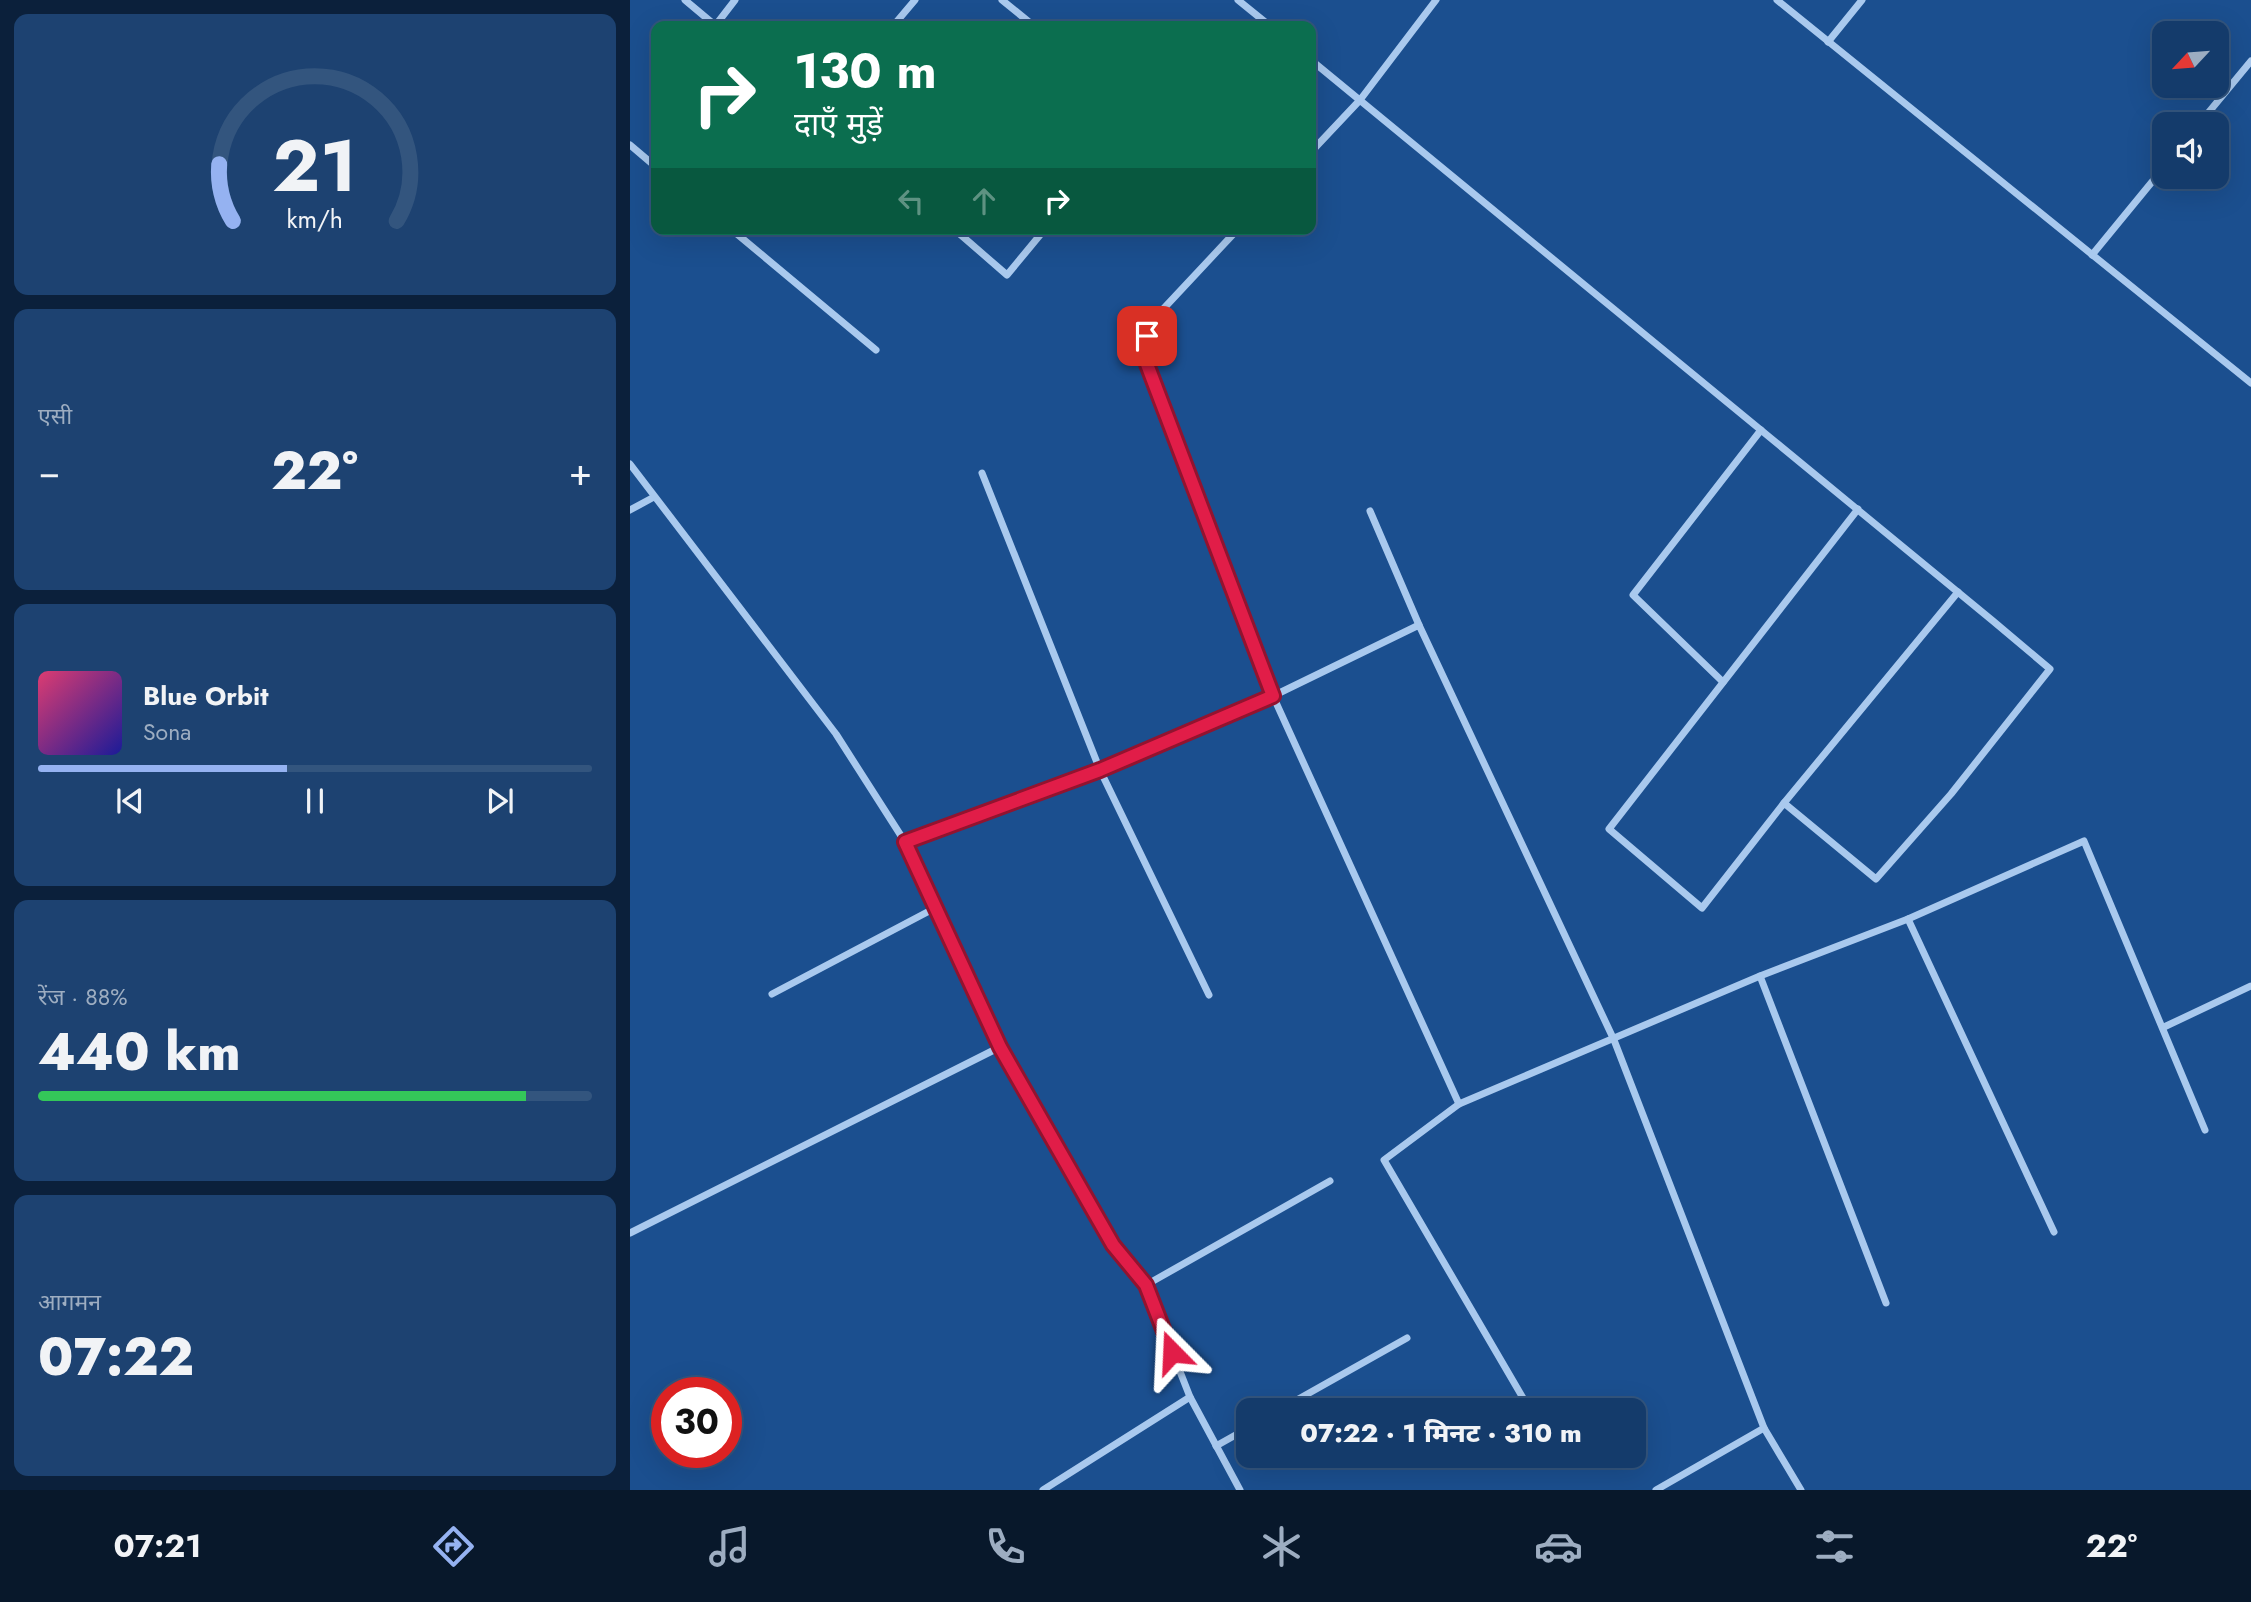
<!DOCTYPE html>
<html lang="hi">
<head>
<meta charset="utf-8">
<style>
  :root { --surface:#143b6b; --page:#1d4271; --text:#f1f3f6; --muted:#9dadc1; --line:#33557e; --accent:#95b2f1 }
  body { margin:0; font-family:Jost,"Noto Sans Devanagari",sans-serif; background:var(--page); color:var(--text); height:100vh; display:flex; flex-direction:column; font-size:26px; white-space:nowrap }
  * { box-sizing:border-box; margin:0 }
  p { font-size:23px; color:var(--muted) }
  .icon { flex:none; width:38px; height:38px; fill:none; stroke:currentColor; stroke-width:2; stroke-linecap:round; stroke-linejoin:round }
  .map { position:relative; flex:1; overflow:hidden }
  .panel { display:flex; flex-direction:column; gap:14px; padding:14px; background:#0b203b; width:630px }
  .panel>* { flex:none }
  .guide { position:absolute; left:21px; top:21px; width:665px; height:214px; border-radius:14px; box-shadow:0 7px 28px #0002,0 0 0 2px var(--line); background:#0b6e4f; color:#fff; overflow:hidden }
  .needle { width:46px; rotate:244deg }
  .controls { position:absolute; left:1522px; top:21px; display:grid; gap:14px }
  .controls a { display:grid; place-items:center; width:77px; height:77px; border-radius:14px; background:var(--surface); box-shadow:0 7px 28px #0002,0 0 0 2px var(--line); font-size:35px }
  .speed { position:absolute; left:21px; top:1377px; display:flex; gap:14px; font-size:35px; font-weight:700; text-align:center }
  .speed>* { display:grid; place-content:center; width:91px; height:91px; border-radius:50%; background:var(--surface); box-shadow:0 7px 28px #0002,0 0 0 2px var(--line); line-height:1 }
  .speed .limit { border:10px solid #d22; background:#fff; color:#111 }
  .pin { position:absolute; display:grid; place-items:center; width:60px; height:60px; color:#fff; margin:-30px; border-radius:14px; box-shadow:0 4px 10px #0006 }
  .me { position:absolute; width:77px; margin:-38px; rotate:339deg; stroke-linejoin:round; filter:drop-shadow(0 0 5px #0008) }
  .turn { display:flex; align-items:center; gap:24px; height:147px; padding:0 28px; font-size:32px }
  .turn .icon { width:91px; height:91px; stroke-width:2.5 }
  .turn b { display:block; font-size:49px; line-height:60px }
  .lanes { display:flex; align-items:center; height:66px; padding:0 28px; background:#0003; justify-content:center; gap:35px; direction:ltr }
  .lanes .off { opacity:.35 }
  .big { font-size:52px; font-weight:800; line-height:1.1 }
  .panel .tile { flex:1; display:flex; flex-direction:column; justify-content:center; gap:10px; min-width:0; padding:0 24px; border-radius:14px; background:var(--page) }
  .panel .dial { align-items:center; gap:0 }
  .dial svg { height:182px; overflow:visible; fill:none; stroke:var(--line); stroke-width:7; stroke-linecap:round; text-anchor:middle }
  .dial text { fill:var(--text); stroke:none }
  .song { display:flex; align-items:center; gap:21px }
  .cover { width:84px; height:84px; border-radius:10px; background:linear-gradient(135deg,hsl(340 70% 55%),hsl(240 70% 35%)) }
  .played { height:7px; border-radius:4px; background:linear-gradient(90deg,var(--accent) 45%,var(--line) 45%) }
  .keys { display:flex; justify-content:space-around; direction:ltr }
  .heat { display:flex; justify-content:space-between; align-items:center; font-size:38px; direction:ltr }
  .charge { height:10px; border-radius:5px; background:linear-gradient(90deg,#34c759 88%,var(--line) 0) }
  .trip { position:absolute; left:606px; top:1398px; width:410px; height:70px; border-radius:14px; background:var(--surface); box-shadow:0 7px 28px #0002,0 0 0 2px var(--line); font-weight:800; line-height:70px; text-align:center }
  .menu { display:flex; height:112px; justify-content:space-around; align-items:center; background:#08182b; color:var(--muted) }
  .menu .icon { width:49px; height:49px }
  .menu .on { color:var(--accent) }
  .menu b { font-size:32px; color:var(--text) }
  main { display:flex; flex:1; min-height:0 }
  .map>svg:first-child { display:block }
  .lines { fill:none; stroke-linecap:round; stroke-linejoin:round }
  .street { stroke:#a9c9ee; stroke-width:7 }
  .route-casing { stroke:#92132f; stroke-width:18 }
  .route { stroke:#e11d48; stroke-width:12 }
</style>
</head>
<body>
<main>
<section class="panel">
<div class="tile dial"><svg viewBox="0 0 100 80">
<path d="M14 69A42 42 0 1 1 86 69"/>
<path d="M14 69A42 42 0 0 1 8 44" stroke="#95b2f1"/>
<text x="50" y="56" font-size="32" font-weight="700">21</text>
<text x="50" y="72" font-size="11">km/h</text>
</svg></div>
<div class="tile"><p>एसी</p>
<div class="heat"><a>−</a><b class="big">22°</b><a>+</a></div>
</div>
<div class="tile">
<div class="song"><i class="cover"></i><div><b>Blue Orbit</b><p>Sona</p></div></div>
<div class="played"></div>
<div class="keys"><svg class="icon" aria-label="previous" viewBox="0 0 24 24"><path d="M18 5L8 12l10 7zM5 5v14"/></svg><svg class="icon" aria-label="pause" viewBox="0 0 24 24"><path d="M8 5v14M16 5v14"/></svg><svg class="icon" aria-label="next" viewBox="0 0 24 24"><path d="M6 5l10 7-10 7zM19 5v14"/></svg></div>
</div>
<div class="tile"><p>रेंज · 88%</p><b class="big">440 km</b><div class="charge"></div></div>
<div class="tile"><p>आगमन</p><b class="big">07:22</b></div>
</section>
<div class="map">
<svg width="1621" height="1490" viewBox="0 0 1621 1490">
  <rect width="100%" height="100%" fill="#1b4f8f"/>
  <g class="lines">
    <!-- street -->
    <g class="street">
      <polyline points="55,0 86,26"/>
      <polyline points="372,0 404,26"/>
      <polyline points="608,0 640,26"/>
      <polyline points="1147,0 1621,383"/>
      <polyline points="85,26 105,0"/>
      <polyline points="263,26 285,0"/>
      <polyline points="1198,42 1232,0"/>
      <polyline points="681,60 1363,621 1420,669 1321,794 1246,879 1154,803 1072,908 979,829 1228,509"/>
      <polyline points="1569,124 1621,61"/>
      <polyline points="0,145 26,167"/>
      <polyline points="681,152 730,100 806,0"/>
      <polyline points="101,229 246,350"/>
      <polyline points="324,229 377,275 415,229"/>
      <polyline points="608,229 522,321 512,351 643,696 829,1104"/>
      <polyline points="1462,255 1535,166"/>
      <polyline points="0,464 206,734 275,842 370,1047 483,1245 516,1285 560,1397 610,1490"/>
      <polyline points="352,473 470,770 579,995"/>
      <polyline points="0,510 24,497"/>
      <polyline points="740,511 789,625"/>
      <polyline points="1093,682 1003,595 1131,430"/>
      <polyline points="1154,803 1328,592"/>
      <polyline points="275,842 470,770 643,696 789,625 984,1040 1134,1428 1171,1490"/>
      <polyline points="1278,919 1424,1232"/>
      <polyline points="1130,976 1256,1303"/>
      <polyline points="142,994 305,908"/>
      <polyline points="1534,1027 1621,986"/>
      <polyline points="0,1233 370,1047"/>
      <polyline points="516,1285 700,1181"/>
      <polyline points="649,1410 777,1338"/>
      <polyline points="900,1410 754,1160 829,1104 1130,976 1278,919 1454,841 1575,1130"/>
      <polyline points="586,1446 618,1428"/>
      <polyline points="413,1490 560,1397"/>
      <polyline points="1026,1490 1134,1428"/>
    </g>
  </g>
  <g class="lines">
    <!-- route casing -->
    <g class="route-casing">
      <polyline id="route" points="517,336 512,351 643,696 470,770 275,842 370,1047 483,1245 516,1285 542,1352"/>
    </g>
    <!-- route -->
    <use href="#route" class="route"/>
  </g>
</svg>
<div class="controls">
<a><svg class="needle" viewBox="-14 -14 28 28"><path d="M0-13l5 13h-10z" fill="#e53935"/><path d="M0 13l5-13h-10z" fill="#9dadc1"/></svg></a>
<a><svg class="icon" aria-label="sound" viewBox="0 0 24 24"><path d="M4 9h4l5-4v14l-5-4H4zM17 9q2 3 0 6"/></svg></a>
</div>
<div class="speed"><div class="limit">30</div></div>
<div class="pin" style="left:517px;top:336px;background:#d93025"><svg class="icon" aria-label="arrive" viewBox="0 0 24 24"><path d="M6 21V4h12l-3 4 3 4H6"/></svg></div>
<svg class="me" style="left:542px;top:1352px" viewBox="-20 -20 40 40"><path d="M0-17L14 15 0 8-14 15z" fill="#e11d48" stroke="#fff" stroke-width="4"/></svg>
<div class="trip">07:22 · 1 मिनट · 310 m</div>
<div class="guide">
<div class="turn"><svg class="icon" aria-label="right" viewBox="0 0 24 24"><path d="M7 20v-9h11M14 6l5 5-5 5"/></svg><div><b>130 m</b>दाएँ मुड़ें</div></div>
<div class="lanes"><svg class="icon off" aria-label="left" viewBox="0 0 24 24"><path d="M17 20v-9H6M10 6l-5 5 5 5"/></svg><svg class="icon off" aria-label="ahead" viewBox="0 0 24 24"><path d="M12 20V5M6 11l6-6 6 6"/></svg><svg class="icon" aria-label="right" viewBox="0 0 24 24"><path d="M7 20v-9h11M14 6l5 5-5 5"/></svg></div>
</div>
</div>
</main>
<nav class="menu">
<b>07:21</b>
<svg class="icon on" aria-label="directions" viewBox="0 0 24 24"><path d="M12 3l9 9-9 9-9-9zM9 14v-3h6M13 9l2 2-2 2"/></svg>
<svg class="icon" aria-label="music" viewBox="0 0 24 24"><path d="M9 18V5l10-2v13"/><circle cx="6" cy="18" r="3"/><circle cx="16" cy="16" r="3"/></svg>
<svg class="icon" aria-label="phone" viewBox="0 0 24 24"><path d="M5 4h4l2 5-3 2q2 4 5 5l2-3 5 2v4C11 20 4 13 5 4z"/></svg>
<svg class="icon" aria-label="climate" viewBox="0 0 24 24"><path d="M12 3v18M4 7l16 10M4 17L20 7"/></svg>
<svg class="icon" aria-label="car" viewBox="0 0 24 24"><path d="M5 17H2v-5l4-1 3-4h7l3 4 3 1v5h-3M9 17h6M6 11h13"/><circle cx="7" cy="17" r="2"/><circle cx="17" cy="17" r="2"/></svg>
<svg class="icon" aria-label="filters" viewBox="0 0 24 24"><path d="M4 7h16M4 17h16"/><circle cx="9" cy="7" r="2"/><circle cx="15" cy="17" r="2"/></svg>
<b>22°</b>
</nav>
</body>
</html>
